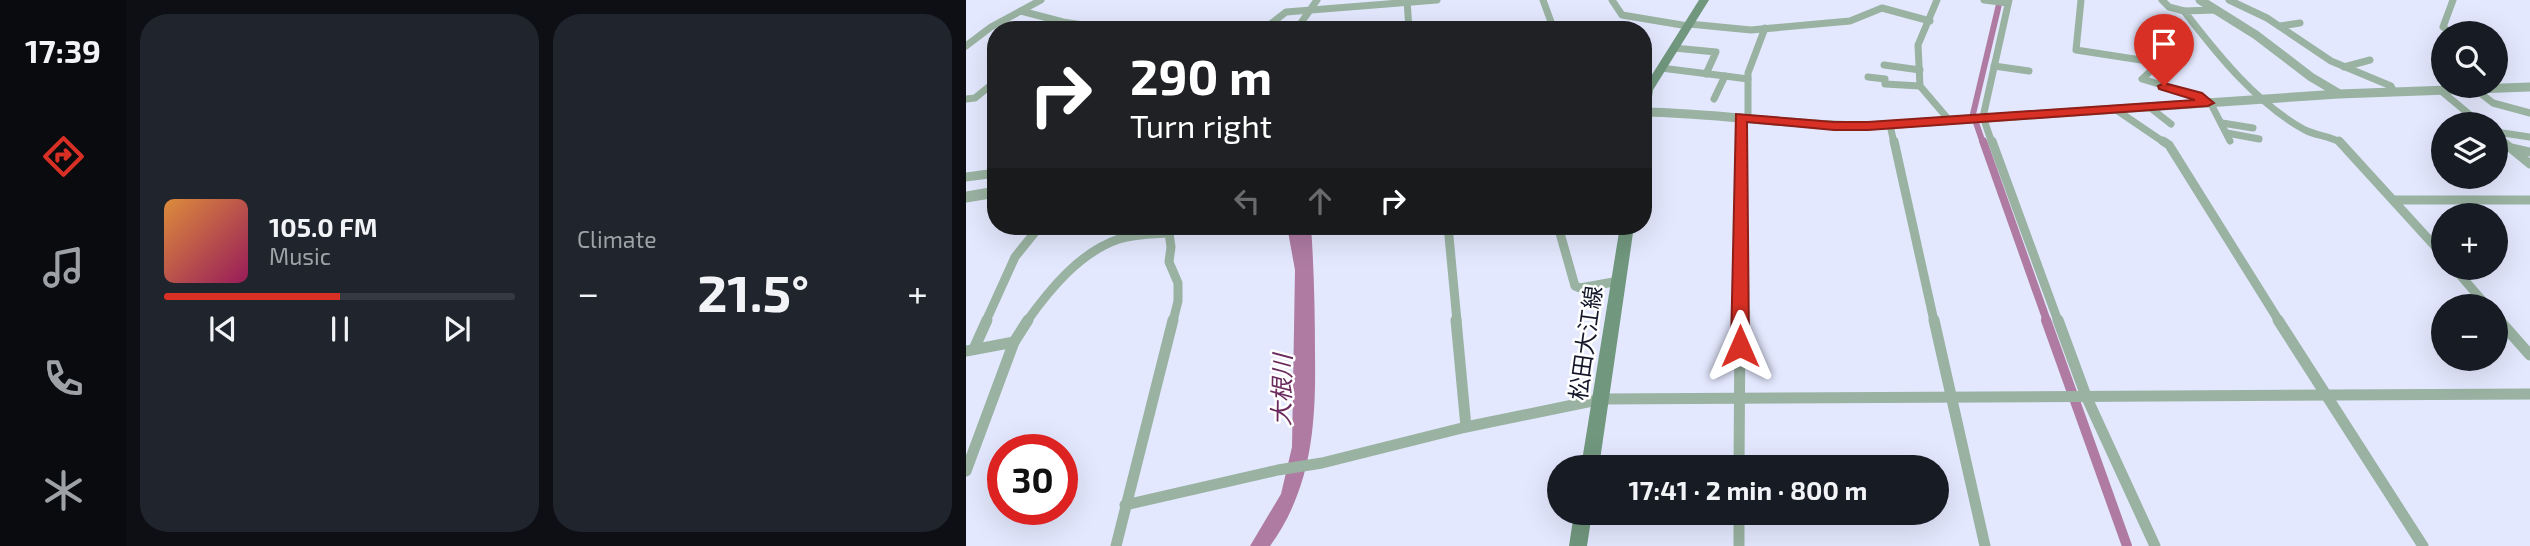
<!DOCTYPE html>
<html lang="en">
<head>
<meta charset="utf-8">
<style>
  :root { --surface:#171b24; --page:#20242c; --text:#f1f3f6; --muted:#9ea1a6; --line:#363941; --accent:#d93025 }
  body { margin:0; font-family:"Exo 2","Noto Sans JP",sans-serif; background:var(--page); color:var(--text); height:100vh; display:flex; flex-direction:column; font-size:26px; white-space:nowrap }
  * { box-sizing:border-box; margin:0 }
  p { font-size:23px; color:var(--muted) }
  .icon { flex:none; width:38px; height:38px; fill:none; stroke:currentColor; stroke-width:2; stroke-linecap:round; stroke-linejoin:round }
  .map { position:relative; flex:1; overflow:hidden }
  .side { display:flex; flex-direction:column; gap:14px; padding:14px; background:#0d0f14; width:840px }
  .side>* { flex:none }
  .banner { position:absolute; left:21px; top:21px; width:665px; height:214px; border-radius:28px; box-shadow:0 7px 28px #0002; background:#202124; color:#fff; overflow:hidden }
  .tools { position:absolute; left:1465px; top:21px; display:grid; gap:14px }
  .tools a { display:grid; place-items:center; width:77px; height:77px; border-radius:50%; background:var(--surface); box-shadow:0 7px 28px #0002; font-size:35px }
  .speed { position:absolute; left:21px; top:434px; display:flex; gap:14px; font-size:35px; font-weight:700; text-align:center }
  .speed>* { display:grid; place-content:center; width:91px; height:91px; border-radius:50%; background:var(--surface); box-shadow:0 7px 28px #0002; line-height:1 }
  .speed .limit { border:10px solid #d22; background:#fff; color:#111 }
  .pin { position:absolute; display:grid; place-items:center; width:60px; height:60px; color:#fff; margin:-72px -30px; border-radius:50% 50% 50% 0; rotate:-45deg; box-shadow:0 0 7px #0007 }
  .pin .icon { rotate:45deg }
  .me { position:absolute; width:77px; margin:-38px; rotate:0deg; stroke-linejoin:round; filter:drop-shadow(0 0 5px #0008) }
  .turn { display:flex; align-items:center; gap:24px; height:147px; padding:0 28px; font-size:32px }
  .turn .icon { width:91px; height:91px; stroke-width:2.5 }
  .turn b { display:block; font-size:49px; line-height:60px }
  .lanes { display:flex; align-items:center; height:66px; padding:0 28px; background:#0003; justify-content:center; gap:35px; direction:ltr }
  .lanes .off { opacity:.35 }
  .big { font-size:52px; font-weight:700; line-height:1.1 }
  .side .tile { flex:1; display:flex; flex-direction:column; justify-content:center; gap:10px; min-width:0; padding:0 24px; border-radius:28px; background:var(--page) }
  .song { display:flex; align-items:center; gap:21px }
  .cover { width:84px; height:84px; border-radius:10px; background:linear-gradient(135deg,hsl(30 70% 55%),hsl(330 70% 35%)) }
  .played { height:7px; border-radius:4px; background:linear-gradient(90deg,var(--accent) 50%,var(--line) 50%) }
  .keys { display:flex; justify-content:space-around; direction:ltr }
  .heat { display:flex; justify-content:space-between; align-items:center; font-size:38px; direction:ltr }
  .side .tiles { flex:1; display:grid; gap:14px; grid-template-columns:repeat(2,1fr) }
  .trip { position:absolute; left:581px; top:455px; width:402px; height:70px; border-radius:35px; background:var(--surface); box-shadow:0 7px 28px #0002; font-weight:700; line-height:70px; text-align:center }
  main { display:flex; flex:1; min-height:0 }
  .tab-bar { display:flex; flex-direction:column; width:126px; justify-content:space-around; align-items:center; background:#090b0e; color:var(--muted) }
  .tab-bar .icon { width:49px; height:49px }
  .tab-bar .current { color:var(--accent) }
  .tab-bar b { font-size:32px; color:var(--text) }
  .map>svg:first-child { display:block }
  .water { fill:#af7ba2 }
  .lines { fill:none; stroke-linecap:round; stroke-linejoin:round }
  .canal-far2 { stroke:#af7ba2; stroke-width:6 }
  .canal-far1 { stroke:#af7ba2; stroke-width:8 }
  .canal { stroke:#af7ba2; stroke-width:10 }
  .minor-far2 { stroke:#99b2a1; stroke-width:7 }
  .minor-far1 { stroke:#99b2a1; stroke-width:9 }
  .minor { stroke:#99b2a1; stroke-width:11 }
  .tertiary-far1 { stroke:#99b2a1; stroke-width:9 }
  .tertiary { stroke:#99b2a1; stroke-width:11 }
  .secondary { fill:#71977e; fill-rule:evenodd }
  .route { fill:#d93025; stroke:#8d1f18; stroke-width:2 }
  .labels { text-anchor:middle; dominant-baseline:central; stroke-width:5; stroke-linejoin:round; paint-order:stroke }
  .street-label { font-size:23px; fill:#14172a; stroke:#fff }
  .water-label { font-size:24px; font-style:italic; fill:#6a2a5d; stroke:#fff }
</style>
</head>
<body>
<main>
<nav class="tab-bar">
<b>17:39</b>
<svg class="icon current" aria-label="directions" viewBox="0 0 24 24"><path d="M12 3l9 9-9 9-9-9zM9 14v-3h6M13 9l2 2-2 2"/></svg>
<svg class="icon" aria-label="music" viewBox="0 0 24 24"><path d="M9 18V5l10-2v13"/><circle cx="6" cy="18" r="3"/><circle cx="16" cy="16" r="3"/></svg>
<svg class="icon" aria-label="phone" viewBox="0 0 24 24"><path d="M5 4h4l2 5-3 2q2 4 5 5l2-3 5 2v4C11 20 4 13 5 4z"/></svg>
<svg class="icon" aria-label="climate" viewBox="0 0 24 24"><path d="M12 3v18M4 7l16 10M4 17L20 7"/></svg>
</nav>
<section class="side">
<div class="tiles">
<div class="tile">
<div class="song"><i class="cover"></i><div><b>105.0 FM</b><p>Music</p></div></div>
<div class="played"></div>
<div class="keys"><svg class="icon" aria-label="previous" viewBox="0 0 24 24"><path d="M18 5L8 12l10 7zM5 5v14"/></svg><svg class="icon" aria-label="pause" viewBox="0 0 24 24"><path d="M8 5v14M16 5v14"/></svg><svg class="icon" aria-label="next" viewBox="0 0 24 24"><path d="M6 5l10 7-10 7zM19 5v14"/></svg></div>
</div>
<div class="tile"><p>Climate</p>
<div class="heat"><a>−</a><b class="big">21.5°</b><a>+</a></div>
</div>
</div>
</section>
<div class="map">
<svg width="1564" height="546" viewBox="0 0 1564 546">
  <rect width="100%" height="100%" fill="#e3e8fe"/>
  <!-- water -->
  <path class="water" d="M 321,226 L 345,226 C 348,269 349,312 349,356 C 350,424 346,488 304,546 L 284,546 L 315,494 L 326,447 L 329,270 Z"/>
  <g class="lines">
    <!-- canal-far2 -->
    <polyline class="canal-far2" points="1017,143 1007,114 1034,0"/>
    <!-- canal-far1 -->
    <polyline class="canal-far1" points="1017,141 1081,321"/>
    <!-- canal -->
    <polyline class="canal" points="1080,320 1161,546"/>
    <!-- minor-far2 -->
    <g class="minor-far2">
      <polyline points="441,0 443,30"/>
      <polyline points="577,0 588,30"/>
      <polyline points="646,0 656,15 722,26"/>
      <polyline points="971,0 952,45 954,86 983,120"/>
      <polyline points="1018,0 1042,3"/>
      <polyline points="1115,0 1110,50 1188,62 1189,67 1176,79 1232,96 1242,102"/>
      <polyline points="1196,0 1203,7 1218,11"/>
      <polyline points="1263,0 1301,18 1365,61 1425,86 1428,92"/>
      <path d="M 1250,10 L 1218,11 C 1251,54 1291,104 1339,130 C 1351,136 1365,136 1375,143"/>
      <polyline points="55,11 97,22 150,30"/>
      <polyline points="723,24 785,30 884,21 916,8 964,21"/>
      <polyline points="1314,26 1334,23"/>
      <polyline points="297,30 320,12 471,0"/>
      <polyline points="330,30 351,0"/>
      <polyline points="1485,33 1477,27 1487,0"/>
      <polyline points="0,46 25,27 75,0"/>
      <polyline points="708,48 750,52 740,74"/>
      <polyline points="918,65 954,70"/>
      <polyline points="1028,66 1063,71"/>
      <polyline points="1378,67 1404,60"/>
      <polyline points="695,68 759,76 748,99"/>
      <polyline points="1474,70 1477,64"/>
      <polyline points="759,76 782,79"/>
      <polyline points="902,77 919,79 919,84 954,86"/>
      <polyline points="1509,89 1527,103 1564,113"/>
      <polyline points="1474,90 1515,124"/>
      <polyline points="0,99 9,98 30,81"/>
      <polyline points="1244,102 1264,141"/>
      <polyline points="1182,106 1205,124"/>
      <polyline points="1149,109 1199,143"/>
      <polyline points="782,118 782,73 799,28"/>
      <polyline points="1256,123 1287,128"/>
      <polyline points="924,125 928,143"/>
      <polyline points="1530,132 1564,137"/>
      <polyline points="1261,133 1293,139"/>
      <polyline points="1530,136 1538,143"/>
      <polyline points="775,143 775,117"/>
      <polyline points="1026,143 1017,117 1043,0"/>
    </g>
    <!-- minor-far1 -->
    <g class="minor-far1">
      <polyline points="928,141 968,321"/>
      <polyline points="1026,141 1092,321"/>
      <polyline points="1197,141 1203,145 1313,321"/>
      <polyline points="1373,141 1477,255"/>
      <polyline points="1536,141 1564,164"/>
      <polyline points="1545,148 1564,152"/>
      <polyline points="0,177 30,173"/>
      <polyline points="1429,200 1564,200"/>
      <polyline points="122,226 162,227 154,238"/>
      <polyline points="202,226 205,247 203,262 212,283 212,301 207,321"/>
      <polyline points="482,226 491,321"/>
      <polyline points="592,226 609,286 614,288 653,281"/>
      <polyline points="1488,268 1521,306"/>
      <polyline points="1530,316 1535,321"/>
      <polyline points="20,321 49,257 74,226"/>
      <path d="M 61,321 C 84,289 114,252 153,239 C 169,234 186,234 202,233"/>
      <polyline points="774,321 775,141"/>
    </g>
    <!-- minor -->
    <g class="minor">
      <polyline points="490,320 500,427"/>
      <polyline points="968,320 1019,546"/>
      <polyline points="1092,320 1120,396 1189,546"/>
      <polyline points="1312,320 1457,546"/>
      <polyline points="1533,320 1564,355"/>
      <polyline points="48,342 62,320"/>
      <polyline points="8,349 21,320"/>
      <polyline points="0,351 48,342 0,471"/>
      <polyline points="773,467 774,320"/>
      <polyline points="159,505 312,470 356,463 500,427 636,399 1564,394"/>
      <polyline points="773,513 773,546"/>
      <polyline points="150,546 207,320"/>
    </g>
    <!-- tertiary-far1 -->
    <g class="tertiary-far1">
      <polyline points="1234,0 1290,35 1345,77 1372,93"/>
      <path d="M 677,112 C 752,113 827,126 902,126 L 1373,94 L 1564,87"/>
    </g>
    <!-- tertiary -->
    <polyline class="tertiary" points="0,197 30,192"/>
    <!-- secondary -->
    <g class="secondary">
      <polygon points="733,0 743,0 687,90 683,119 677,122 677,89"/>
      <polygon points="654,226 668,226 633,467 615,467"/>
      <polygon points="608,513 626,513 621,546 603,546"/>
    </g>
  </g>
  <!-- route -->
  <polygon class="route" points="1198,83 1236,93 1248,103 1242,106 902,130 868,130 781,122 783,346 780,351 768,351 765,346 770,114 868,122 902,122 1229,100 1193,89 1192,86"/>
  <g class="labels">
    <!-- street labels -->
    <g class="street-label">
      <text transform="translate(619 343) rotate(-82)">松田大江線</text>
    </g>
    <!-- water labels -->
    <g class="water-label">
      <text transform="translate(315 390) rotate(-89)">大根川</text>
    </g>
  </g>
</svg>
<div class="tools">
<a><svg class="icon" aria-label="search" viewBox="0 0 24 24"><circle cx="10" cy="10" r="6"/><path d="M15 15l6 6"/></svg></a>
<a><svg class="icon" aria-label="layers" viewBox="0 0 24 24"><path d="M12 4l9 5-9 5-9-5zM3 14l9 5 9-5"/></svg></a>
<a>+</a>
<a>−</a>
</div>
<div class="speed"><div class="limit">30</div></div>
<div class="pin" style="left:1198px;top:86px;background:#d93025"><svg class="icon" aria-label="arrive" viewBox="0 0 24 24"><path d="M6 21V4h12l-3 4 3 4H6"/></svg></div>
<svg class="me" style="left:774px;top:346px" viewBox="-20 -20 40 40"><path d="M0-17L14 15 0 8-14 15z" fill="#d93025" stroke="#fff" stroke-width="4"/></svg>
<div class="trip">17:41 · 2 min · 800 m</div>
<div class="banner">
<div class="turn"><svg class="icon" aria-label="right" viewBox="0 0 24 24"><path d="M7 20v-9h11M14 6l5 5-5 5"/></svg><div><b>290 m</b>Turn right</div></div>
<div class="lanes"><svg class="icon off" aria-label="left" viewBox="0 0 24 24"><path d="M17 20v-9H6M10 6l-5 5 5 5"/></svg><svg class="icon off" aria-label="ahead" viewBox="0 0 24 24"><path d="M12 20V5M6 11l6-6 6 6"/></svg><svg class="icon" aria-label="right" viewBox="0 0 24 24"><path d="M7 20v-9h11M14 6l5 5-5 5"/></svg></div>
</div>
</div>
</main>
</body>
</html>
